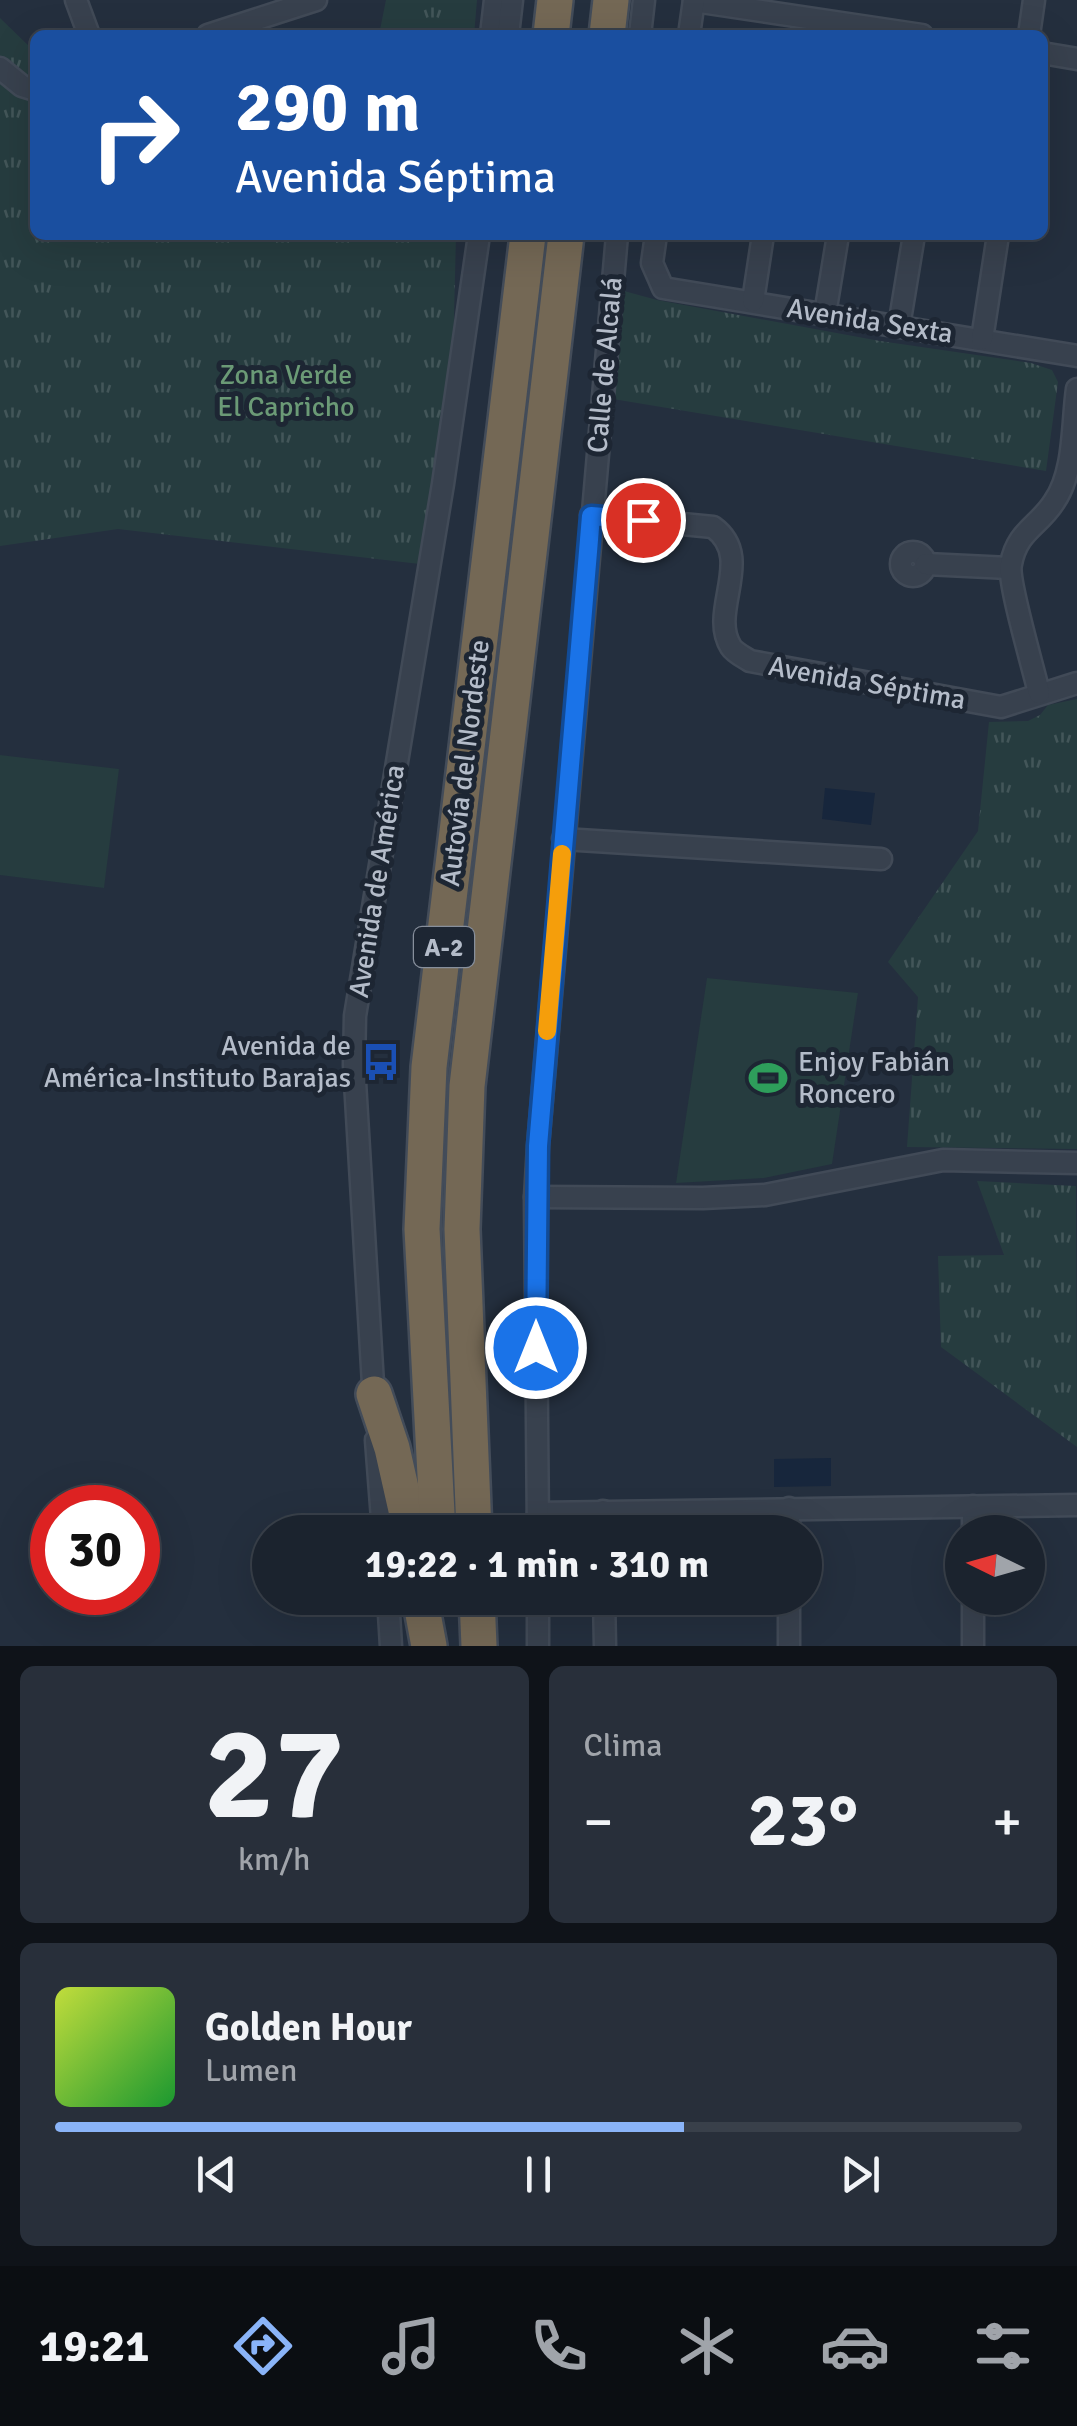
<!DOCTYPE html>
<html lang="es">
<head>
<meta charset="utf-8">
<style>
  :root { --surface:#1b232e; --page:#282f3a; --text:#f1f3f6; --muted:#a0a4aa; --line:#39404a; --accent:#8ab4f8 }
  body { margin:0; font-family:Signika,sans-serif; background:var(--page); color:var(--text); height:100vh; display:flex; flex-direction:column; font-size:38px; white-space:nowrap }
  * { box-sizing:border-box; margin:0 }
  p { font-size:32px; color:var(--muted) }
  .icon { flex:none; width:55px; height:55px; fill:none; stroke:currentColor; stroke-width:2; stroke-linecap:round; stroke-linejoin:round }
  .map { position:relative; height:1646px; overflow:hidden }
  .side { display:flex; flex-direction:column; gap:20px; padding:20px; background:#0f1319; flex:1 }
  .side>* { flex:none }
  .hud { position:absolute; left:30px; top:30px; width:1018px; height:210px; border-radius:15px; box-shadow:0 10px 40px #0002,0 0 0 2px var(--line); background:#1a4fa0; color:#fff; overflow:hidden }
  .needle { width:65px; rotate:275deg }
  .fabs { position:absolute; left:945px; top:1515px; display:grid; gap:20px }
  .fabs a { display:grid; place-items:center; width:100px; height:100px; border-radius:50%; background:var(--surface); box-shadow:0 10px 40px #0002,0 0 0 2px var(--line); font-size:50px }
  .speed { position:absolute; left:30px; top:1485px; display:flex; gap:20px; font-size:50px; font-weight:700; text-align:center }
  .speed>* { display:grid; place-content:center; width:130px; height:130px; border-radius:50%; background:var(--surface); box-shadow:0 10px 40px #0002,0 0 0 2px var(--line); line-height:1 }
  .speed .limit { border:15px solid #d22; background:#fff; color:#111 }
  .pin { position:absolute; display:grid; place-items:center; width:85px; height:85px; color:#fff; margin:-42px; border:5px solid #fff; border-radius:50%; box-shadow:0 2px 10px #0007 }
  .me { position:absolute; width:110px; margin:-55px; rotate:0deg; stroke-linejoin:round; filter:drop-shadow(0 0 8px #0008) }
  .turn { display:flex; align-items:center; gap:35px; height:210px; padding:0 40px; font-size:45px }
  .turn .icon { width:130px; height:130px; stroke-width:2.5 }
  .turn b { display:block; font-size:70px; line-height:85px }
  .big { font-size:75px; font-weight:800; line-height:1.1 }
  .side .card { flex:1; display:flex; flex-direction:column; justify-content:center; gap:15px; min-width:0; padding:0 35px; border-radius:15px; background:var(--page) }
  .side .dial { align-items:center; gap:0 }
  .dial b { font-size:130px; line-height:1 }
  .song { display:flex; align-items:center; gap:30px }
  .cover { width:120px; height:120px; border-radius:15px; background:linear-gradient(135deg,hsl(70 70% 55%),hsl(130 70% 35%)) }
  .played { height:10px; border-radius:5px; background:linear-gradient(90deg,var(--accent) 65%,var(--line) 65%) }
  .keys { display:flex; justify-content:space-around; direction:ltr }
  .heat { display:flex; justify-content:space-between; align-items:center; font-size:55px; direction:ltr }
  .side .tiles { flex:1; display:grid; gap:20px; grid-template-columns:1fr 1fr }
  .card:last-child { grid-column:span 2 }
  .trip { position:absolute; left:252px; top:1515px; width:570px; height:100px; border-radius:50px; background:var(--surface); box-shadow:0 10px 40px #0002,0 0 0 2px var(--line); font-weight:800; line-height:100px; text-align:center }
  .tab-bar { display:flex; height:160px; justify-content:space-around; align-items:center; background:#0b0e12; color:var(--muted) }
  .tab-bar .icon { width:70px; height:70px }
  .tab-bar .active { color:var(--accent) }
  .tab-bar b { font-size:45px; color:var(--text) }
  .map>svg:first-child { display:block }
  .park { fill:url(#park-tufts) }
  .pitch { fill:#263c3f }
  .water { fill:#17263c }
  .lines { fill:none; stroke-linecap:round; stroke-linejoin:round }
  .minor-casing { stroke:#414a57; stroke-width:25 }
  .motorway-casing { stroke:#434c59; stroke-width:40 }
  .minor { stroke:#38414e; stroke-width:20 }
  .motorway { stroke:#746855; stroke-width:35 }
  .route-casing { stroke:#114b97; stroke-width:25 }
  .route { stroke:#1a73e8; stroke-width:18 }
  .slow { stroke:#f59e0b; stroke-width:18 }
  .labels { text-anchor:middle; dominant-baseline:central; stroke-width:10; stroke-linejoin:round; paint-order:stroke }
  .shield { fill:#1d2633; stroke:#878f9c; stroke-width:2.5 }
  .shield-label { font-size:25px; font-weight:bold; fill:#b4bcc9 }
  .street-label { font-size:28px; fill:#b4bcc9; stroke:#1d2633 }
  .park-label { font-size:28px; fill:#6b9a76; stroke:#1d2633 }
  .poi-label { font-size:28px; fill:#b4bcc9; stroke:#1d2633; text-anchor:end }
</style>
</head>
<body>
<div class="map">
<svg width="1077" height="1646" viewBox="0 0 1077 1646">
  <defs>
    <pattern id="park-tufts" width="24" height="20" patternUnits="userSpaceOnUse" patternTransform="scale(2.5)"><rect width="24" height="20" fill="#263c3f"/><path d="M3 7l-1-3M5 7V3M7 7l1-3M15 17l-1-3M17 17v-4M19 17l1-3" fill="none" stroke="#435659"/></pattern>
  </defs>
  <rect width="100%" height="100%" fill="#242f3e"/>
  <!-- park -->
  <g class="park">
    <polygon points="386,0 477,0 474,35 379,35"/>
    <polygon points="0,18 35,52 35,235 456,235 453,357 420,564 118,529 0,546"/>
    <polygon points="624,291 657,300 880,341 1031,363 1052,370 1058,382 1046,471 613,399"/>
    <polygon points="1077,699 1077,1149 907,1147 918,997 888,962 978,831 989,722 1028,721 1040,715 1048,705"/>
    <polygon points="977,1181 1076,1186 1077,1447 941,1347 938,1256 1004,1255"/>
  </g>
  <!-- pitch -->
  <g class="pitch">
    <polygon points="0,755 119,769 104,888 0,875"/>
    <polygon points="707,978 858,993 832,1164 764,1178 676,1183"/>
  </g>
  <!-- water -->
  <g class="water">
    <polygon points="825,788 875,793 871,825 822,819"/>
    <polygon points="831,1458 831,1486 774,1487 774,1459"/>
  </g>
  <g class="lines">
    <!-- minor casing -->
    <g class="minor-casing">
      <g id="minor">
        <polyline points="76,0 89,35"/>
        <polyline points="694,1 922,35"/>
        <polyline points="208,35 316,0"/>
        <polyline points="491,35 495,0"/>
        <polyline points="508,35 512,0"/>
        <polyline points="640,35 644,0"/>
        <polyline points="689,35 694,0"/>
        <polyline points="1029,35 1034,0"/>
        <polyline points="1042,53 1077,59"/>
        <polyline points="0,68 22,86 35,90"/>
        <polyline points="656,235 652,263 663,288 1077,356"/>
        <polyline points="753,301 763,235"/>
        <polyline points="825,314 838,235"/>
        <polyline points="899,326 914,235"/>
        <polyline points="982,339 998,235"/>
        <path d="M 591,515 L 713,527 C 756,558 708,611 731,647 C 735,653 744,657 750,661 L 1001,707 L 1077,683"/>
        <circle cx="913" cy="564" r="12"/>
        <polyline points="926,564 1009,568"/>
        <path d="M 1039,693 C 1034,670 1007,580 1011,564 C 1017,531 1038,527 1054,502 C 1075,472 1072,424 1077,389"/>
        <polyline points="563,839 881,859"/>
        <polyline points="535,1197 703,1198 765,1195 943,1160 1077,1163"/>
        <polyline points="374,1401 354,1065 355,1016 443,484 479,235"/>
        <polyline points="376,1440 383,1532"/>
        <polyline points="973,1506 973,1532"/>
        <polyline points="789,1508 789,1532"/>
        <polyline points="603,1511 604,1532"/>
        <polyline points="538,1513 1077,1505"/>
        <polyline points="538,1532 535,1197 538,1146 617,235"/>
        <polyline points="388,1598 391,1646"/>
        <polyline points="538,1598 538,1646"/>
        <polyline points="604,1598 605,1646"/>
        <polyline points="789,1598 789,1646"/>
        <polyline points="973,1598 973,1646"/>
      </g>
    </g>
    <!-- motorway casing -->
    <g class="motorway-casing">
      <g id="motorway">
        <polyline points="551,35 555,0"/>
        <polyline points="607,35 611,0"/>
        <polyline points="374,1394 392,1448 411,1532"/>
        <polyline points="438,1532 422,1229 429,1067 528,235"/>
        <polyline points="474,1532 462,1229 467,1086 566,235"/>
        <polyline points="420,1598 429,1646"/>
        <polyline points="477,1598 479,1646"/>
      </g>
    </g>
    <!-- minor -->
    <use href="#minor" class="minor"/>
    <!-- motorway -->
    <use href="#motorway" class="motorway"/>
  </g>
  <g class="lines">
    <!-- route casing -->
    <g class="route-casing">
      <polyline id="route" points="536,1348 538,1146 591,516 643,520"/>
    </g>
    <!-- route -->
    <use href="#route" class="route"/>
    <!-- slow -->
    <polyline class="slow" points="547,1031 562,854"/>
  </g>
  <!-- icons -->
  <defs>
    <g id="bus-bare" transform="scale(3)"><path d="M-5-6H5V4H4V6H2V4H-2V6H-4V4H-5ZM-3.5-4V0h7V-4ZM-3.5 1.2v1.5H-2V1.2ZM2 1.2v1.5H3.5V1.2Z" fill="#1a4fb4" stroke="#1d2633" stroke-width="2.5" paint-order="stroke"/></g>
    <g id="stadium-bare" transform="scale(3)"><path d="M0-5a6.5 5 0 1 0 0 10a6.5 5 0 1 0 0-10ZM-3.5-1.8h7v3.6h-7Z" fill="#2e9e5b" stroke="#1d2633" stroke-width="2.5" paint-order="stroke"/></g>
  </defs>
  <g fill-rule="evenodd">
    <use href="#bus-bare" x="381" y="1062"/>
    <use href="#stadium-bare" x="768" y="1078"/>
  </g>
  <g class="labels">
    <!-- shield labels -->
    <rect class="shield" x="414" y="927" width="60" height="40" rx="8"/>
    <g class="shield-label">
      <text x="444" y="947">A-2</text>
    </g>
    <!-- street labels -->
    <g class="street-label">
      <text transform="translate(870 321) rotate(9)">Avenida Sexta</text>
      <text transform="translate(605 365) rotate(-85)">Calle de Alcalá</text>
      <text transform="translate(867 683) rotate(10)">Avenida Séptima</text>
      <text transform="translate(465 763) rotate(-83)">Autovía del Nordeste</text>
      <text transform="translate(377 881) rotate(-81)">Avenida de América</text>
    </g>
    <!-- park labels -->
    <g class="park-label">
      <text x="286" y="375">Zona Verde<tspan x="286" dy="32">El Capricho</tspan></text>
    </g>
    <!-- poi labels -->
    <g class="poi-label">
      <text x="351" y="1046">Avenida de<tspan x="351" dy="32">América-Instituto Barajas</tspan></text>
      <text x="798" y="1062" text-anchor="start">Enjoy Fabián<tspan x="798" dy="32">Roncero</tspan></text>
    </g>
  </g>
</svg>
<div class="fabs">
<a><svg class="needle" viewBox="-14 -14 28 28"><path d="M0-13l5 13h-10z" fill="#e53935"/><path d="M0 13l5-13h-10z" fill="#a0a4aa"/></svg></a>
</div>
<div class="speed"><div class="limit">30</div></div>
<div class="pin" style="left:643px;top:520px;background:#d93025"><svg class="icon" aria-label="arrive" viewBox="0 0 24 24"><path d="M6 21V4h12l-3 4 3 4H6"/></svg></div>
<svg class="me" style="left:536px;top:1348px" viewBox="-20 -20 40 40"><circle r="17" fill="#1a73e8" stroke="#fff" stroke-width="3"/><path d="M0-11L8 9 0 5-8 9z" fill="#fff"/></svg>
<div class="trip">19:22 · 1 min · 310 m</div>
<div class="hud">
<div class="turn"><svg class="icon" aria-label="right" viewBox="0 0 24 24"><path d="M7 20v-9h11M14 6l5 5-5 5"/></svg><div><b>290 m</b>Avenida Séptima</div></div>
</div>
</div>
<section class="side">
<div class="tiles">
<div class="card dial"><b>27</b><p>km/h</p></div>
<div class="card"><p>Clima</p>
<div class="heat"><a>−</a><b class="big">23°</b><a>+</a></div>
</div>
<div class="card">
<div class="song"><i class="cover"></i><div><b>Golden Hour</b><p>Lumen</p></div></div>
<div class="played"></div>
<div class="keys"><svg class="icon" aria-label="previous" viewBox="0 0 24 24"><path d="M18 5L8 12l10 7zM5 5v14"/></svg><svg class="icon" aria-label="pause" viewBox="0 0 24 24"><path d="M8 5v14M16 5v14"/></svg><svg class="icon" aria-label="next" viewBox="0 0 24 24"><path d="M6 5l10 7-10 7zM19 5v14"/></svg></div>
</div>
</div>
</section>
<nav class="tab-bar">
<b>19:21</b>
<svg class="icon active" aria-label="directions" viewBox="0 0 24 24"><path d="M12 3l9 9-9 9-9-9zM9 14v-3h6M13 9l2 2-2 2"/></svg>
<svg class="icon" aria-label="music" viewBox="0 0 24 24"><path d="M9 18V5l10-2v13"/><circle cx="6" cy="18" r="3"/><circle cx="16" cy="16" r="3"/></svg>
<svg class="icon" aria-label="phone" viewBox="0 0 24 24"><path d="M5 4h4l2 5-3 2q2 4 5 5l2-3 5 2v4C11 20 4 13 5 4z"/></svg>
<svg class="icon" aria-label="climate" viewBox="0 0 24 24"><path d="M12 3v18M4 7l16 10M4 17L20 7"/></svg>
<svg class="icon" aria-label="car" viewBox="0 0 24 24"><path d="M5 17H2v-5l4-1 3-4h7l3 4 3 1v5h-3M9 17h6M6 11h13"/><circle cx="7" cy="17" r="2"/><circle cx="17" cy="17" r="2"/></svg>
<svg class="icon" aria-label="filters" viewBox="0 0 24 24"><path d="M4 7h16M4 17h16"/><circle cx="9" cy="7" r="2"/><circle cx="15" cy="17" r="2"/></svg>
</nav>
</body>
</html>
